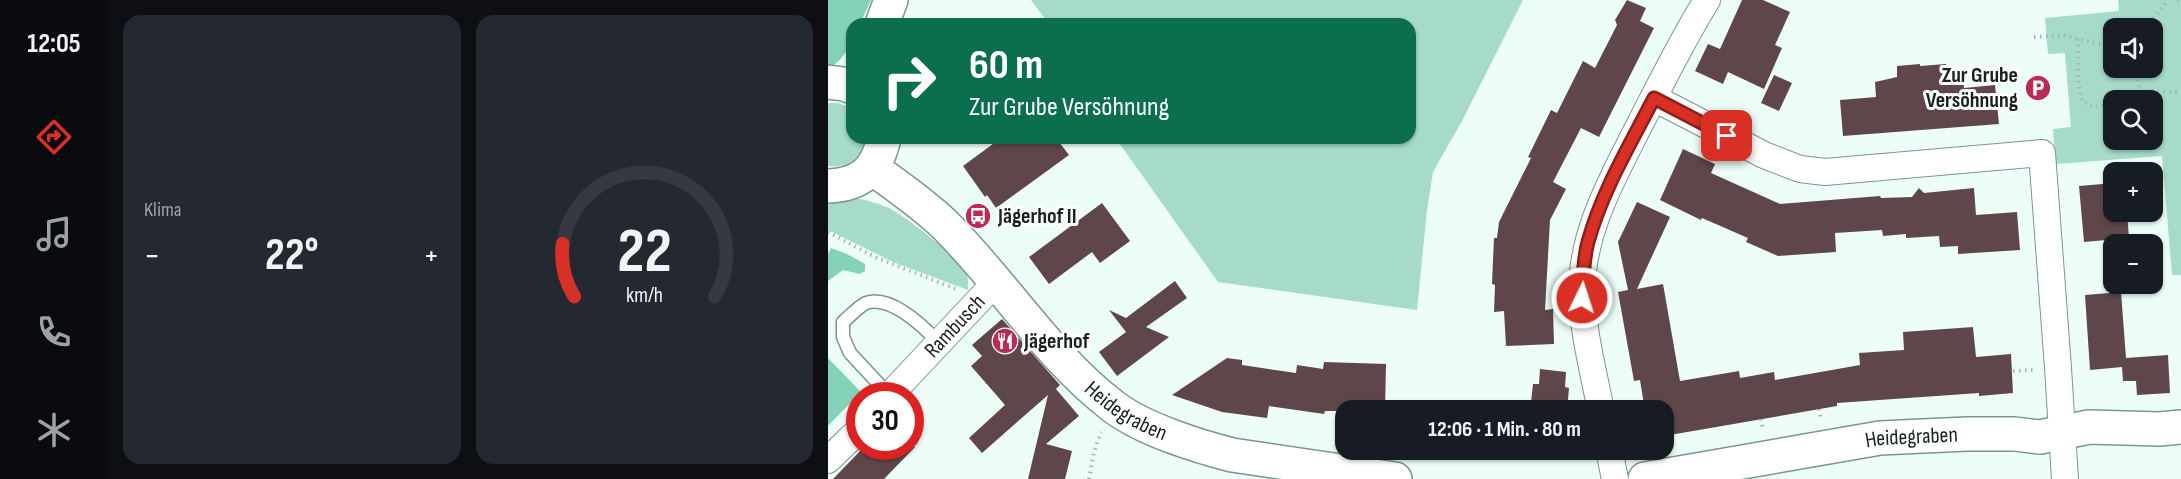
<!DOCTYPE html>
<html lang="de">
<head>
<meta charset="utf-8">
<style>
  :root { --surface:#171b24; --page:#242831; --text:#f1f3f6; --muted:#9ea1a6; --line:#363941; --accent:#d93025 }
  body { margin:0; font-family:"Sofia Sans Condensed",sans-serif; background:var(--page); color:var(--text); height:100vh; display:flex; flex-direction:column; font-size:22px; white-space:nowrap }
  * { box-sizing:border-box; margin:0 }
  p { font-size:20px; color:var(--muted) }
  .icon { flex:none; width:33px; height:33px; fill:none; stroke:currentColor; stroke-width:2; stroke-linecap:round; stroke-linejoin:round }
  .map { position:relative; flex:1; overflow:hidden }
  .side { display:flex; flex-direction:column; gap:15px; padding:15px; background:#0d0f14; width:720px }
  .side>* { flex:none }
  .guide { position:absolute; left:18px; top:18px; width:570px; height:126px; border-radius:18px; box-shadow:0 2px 4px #0004; background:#0b6e4f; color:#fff; overflow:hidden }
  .controls { position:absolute; left:1275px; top:18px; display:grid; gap:12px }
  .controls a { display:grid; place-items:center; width:60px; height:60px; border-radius:12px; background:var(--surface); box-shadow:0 2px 4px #0004; font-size:30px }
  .speed { position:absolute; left:18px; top:382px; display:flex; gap:12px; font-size:30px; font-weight:700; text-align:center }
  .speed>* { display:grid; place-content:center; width:78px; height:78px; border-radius:50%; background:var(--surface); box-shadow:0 2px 4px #0004; line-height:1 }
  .speed .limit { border:9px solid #d22; background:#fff; color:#111 }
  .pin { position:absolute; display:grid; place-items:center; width:51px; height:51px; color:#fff; margin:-26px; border-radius:12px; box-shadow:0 3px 9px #0006 }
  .me { position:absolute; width:66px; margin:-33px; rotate:4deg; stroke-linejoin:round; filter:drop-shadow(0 0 4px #0008) }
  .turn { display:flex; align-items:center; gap:21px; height:126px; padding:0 24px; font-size:27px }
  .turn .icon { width:78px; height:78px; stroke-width:2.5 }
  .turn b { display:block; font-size:42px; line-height:51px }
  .big { font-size:45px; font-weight:700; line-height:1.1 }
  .side .tile { flex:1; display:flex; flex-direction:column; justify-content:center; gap:9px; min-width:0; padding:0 21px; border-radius:18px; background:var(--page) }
  .side .dial { align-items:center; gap:0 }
  .dial svg { height:156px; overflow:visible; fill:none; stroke:var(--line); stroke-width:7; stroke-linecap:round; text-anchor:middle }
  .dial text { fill:var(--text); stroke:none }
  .heat { display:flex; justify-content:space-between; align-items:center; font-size:33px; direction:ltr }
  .side .tiles { flex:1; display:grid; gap:15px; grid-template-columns:repeat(2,1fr) }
  .trip { position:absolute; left:507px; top:400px; width:339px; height:60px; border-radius:18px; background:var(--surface); box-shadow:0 2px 4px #0004; font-weight:700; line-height:60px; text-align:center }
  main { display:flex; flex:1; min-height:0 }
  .tab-bar { display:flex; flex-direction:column; width:108px; justify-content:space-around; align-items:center; background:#090b0e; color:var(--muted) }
  .tab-bar .icon { width:42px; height:42px }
  .tab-bar .current { color:var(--accent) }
  .tab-bar b { font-size:27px; color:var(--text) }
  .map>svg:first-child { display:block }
  .green { fill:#a5dbc8; fill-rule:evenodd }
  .forest { fill:#84d3b9 }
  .building { fill:#5f464a }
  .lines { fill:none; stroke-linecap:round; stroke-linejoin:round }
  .service-casing { stroke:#7b968d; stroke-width:15 }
  .minor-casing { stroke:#7b968d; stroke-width:28 }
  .secondary-casing { stroke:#7b968d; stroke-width:36 }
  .path { stroke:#a7b6b1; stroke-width:4; stroke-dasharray:1.5 4.5; stroke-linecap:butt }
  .service { stroke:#fff; stroke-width:12 }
  .minor { stroke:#fff; stroke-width:26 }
  .secondary { stroke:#fff; stroke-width:33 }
  .route-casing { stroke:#8d1f18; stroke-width:15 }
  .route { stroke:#d93025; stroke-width:10 }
  .labels { text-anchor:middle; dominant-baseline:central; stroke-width:6; stroke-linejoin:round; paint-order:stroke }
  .poi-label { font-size:22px; font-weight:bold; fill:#17221e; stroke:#fff; text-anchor:start }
  .street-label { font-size:22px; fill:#17221e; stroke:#fff }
</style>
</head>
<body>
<main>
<nav class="tab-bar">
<b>12:05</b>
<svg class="icon current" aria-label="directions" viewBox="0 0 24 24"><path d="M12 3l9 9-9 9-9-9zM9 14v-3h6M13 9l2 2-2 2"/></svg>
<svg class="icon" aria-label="music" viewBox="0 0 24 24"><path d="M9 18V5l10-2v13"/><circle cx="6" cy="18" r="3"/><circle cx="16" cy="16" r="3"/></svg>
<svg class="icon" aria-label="phone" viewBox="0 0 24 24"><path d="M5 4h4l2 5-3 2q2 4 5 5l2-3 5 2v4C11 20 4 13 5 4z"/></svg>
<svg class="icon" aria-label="climate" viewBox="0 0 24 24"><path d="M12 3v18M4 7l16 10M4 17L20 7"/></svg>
</nav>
<section class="side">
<div class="tiles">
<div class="tile"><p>Klima</p>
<div class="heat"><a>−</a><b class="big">22°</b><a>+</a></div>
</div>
<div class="tile dial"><svg viewBox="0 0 100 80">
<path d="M14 69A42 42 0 1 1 86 69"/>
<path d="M14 69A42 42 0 0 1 8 42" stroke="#d93025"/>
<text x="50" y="56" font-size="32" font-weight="700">22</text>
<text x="50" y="72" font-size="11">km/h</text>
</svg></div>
</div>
</section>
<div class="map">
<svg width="1353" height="479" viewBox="0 0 1353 479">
  <rect width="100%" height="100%" fill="#edfef8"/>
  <!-- green -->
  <g class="green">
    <polygon points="203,0 695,0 634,121 605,172 599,210 589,310 390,282 289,140 292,138 582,138 582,24 221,24"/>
    <path d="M 1290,0 L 1353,0 L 1353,275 L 1344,275 L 1334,156 L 1228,164 L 1225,129 L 1243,127 L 1237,53 L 1220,54 L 1217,18 L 1291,11 ZM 1286,28 L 1324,28 L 1324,68 L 1286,68 ZM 1286,100 L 1324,100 L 1324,140 L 1286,140 Z"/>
    <path d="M 0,103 L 10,103 L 24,108 L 24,138 L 38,138 C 34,157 20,169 0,166 Z"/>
    <path d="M 24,197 C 37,200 49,203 61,208 C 78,217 133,258 139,275 C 141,280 140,285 140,290 L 65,262 L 0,230 L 0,205 L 7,199 Z"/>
  </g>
  <!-- forest -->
  <g class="forest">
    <path d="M 0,0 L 43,0 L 32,24 L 24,24 C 24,47 18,56 0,70 Z"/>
    <polygon points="3,248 19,254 37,264 37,271 32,274 15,270 0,281 0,254"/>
    <polygon points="0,358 33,392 0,426"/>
  </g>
  <!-- building -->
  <g class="building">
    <polygon points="799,0 818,8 812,21 826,28 771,137 753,128 725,182 738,189 722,220 717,310 725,309 726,344 678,346 676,311 666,312 667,285 664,284 666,238 669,238 671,222 703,158 700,157 723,110 729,113 755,61 767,68 789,25 787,20"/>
    <polygon points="914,0 935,0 962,12 947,45 954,48 936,89 900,72 895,84 867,71 880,44 892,49"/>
    <polygon points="1092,64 1092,66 1118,64 1118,76 1135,74 1136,88 1167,85 1171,124 1015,136 1012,100 1048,97 1047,82 1069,77 1069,66"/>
    <polygon points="946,75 964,83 951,111 933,103"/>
    <polygon points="173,138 228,138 241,155 168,208 159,195 157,197 135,166"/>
    <polygon points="855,149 887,164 883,173 952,204 1052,196 1053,198 1084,197 1091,188 1096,193 1146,188 1148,215 1189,212 1192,250 1130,254 1130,246 1112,247 1111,236 1078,238 1078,234 1055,236 1054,230 1007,233 1008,252 950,256 918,242 920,238 874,218 873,220 832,200"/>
    <polygon points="1286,183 1286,212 1299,212 1301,238 1256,242 1251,186"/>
    <polygon points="809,202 842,217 809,289 835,284 852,381 911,371 912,378 946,372 947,380 1032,365 1031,353 1076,350 1075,332 1145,327 1148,357 1183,354 1185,393 1151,396 1151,393 1009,403 1009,406 836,436 836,411 817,411 812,380 806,381 790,292 800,290 790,242"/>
    <polygon points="274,203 302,241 272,263 264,252 221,284 201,257"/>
    <polygon points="347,281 359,298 318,327 341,337 289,376 271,352 298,332 281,310 298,318"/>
    <polygon points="1293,292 1298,358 1340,355 1342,393 1309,395 1308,381 1295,381 1294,367 1262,370 1257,295"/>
    <polygon points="174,319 232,385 228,389 251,416 218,444 244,451 237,479 200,479 220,395 154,453 141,438 177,405 143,366 154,356 144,345"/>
    <polygon points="399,358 414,360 414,365 468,373 469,365 495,369 496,362 558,364 557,411 497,411 496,414 441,406 439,418 394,412 344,395"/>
    <polygon points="712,369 738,372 737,387 741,388 739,411 702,411 705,384 711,384"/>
    <polygon points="36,447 87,447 56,479 5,479"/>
  </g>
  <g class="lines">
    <!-- service casing -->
    <g class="service-casing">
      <path id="service" d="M 62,396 L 22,353 L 15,337 L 15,322 C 22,316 30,307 38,303 C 62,294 96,327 111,343"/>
    </g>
    <!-- minor casing -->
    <g class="minor-casing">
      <g id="minor">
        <polyline points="826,98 936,155 972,169 997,172 1214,153 1230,368 1237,479"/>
        <path id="s1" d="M 61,396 L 168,282"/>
        <path d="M 773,411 C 766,374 756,337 754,299 C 751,234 786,176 814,120 C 835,79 855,39 879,0"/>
        <polyline points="781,450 787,479"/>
        <polyline points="0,460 32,429"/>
      </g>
    </g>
    <!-- secondary casing -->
    <g class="secondary-casing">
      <g id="secondary">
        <polyline points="54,24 63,0"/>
        <polyline points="0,82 16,84 24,87"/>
        <path id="s2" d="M 44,168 C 69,186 94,203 116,224 C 175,282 220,357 286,407 C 315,429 369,446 404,455 L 567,479"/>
        <path d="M 0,186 C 33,185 49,170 56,138"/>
        <path id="s3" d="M 817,479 L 1052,438 L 1139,434 L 1187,434 L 1212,437 L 1261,427 L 1332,429 L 1353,427"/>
      </g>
    </g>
    <!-- path -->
    <g class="path">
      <polyline points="1350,0 1353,4"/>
      <polyline points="1318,28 1340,0"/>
      <polyline points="1206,37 1234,35 1286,48"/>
      <polyline points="1250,39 1250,79 1254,101 1264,107 1286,104"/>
      <polyline points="1306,68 1313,92"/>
      <polyline points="1295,100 1320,91 1353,92"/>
      <polyline points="0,232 47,257 128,289"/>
      <polyline points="1185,371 1206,370"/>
      <polyline points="991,409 993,420"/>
      <polyline points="933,419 935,430"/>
      <polyline points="261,479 266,452 273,432"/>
    </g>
    <!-- service -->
    <use href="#service" class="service"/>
    <!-- minor -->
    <use href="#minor" class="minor"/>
    <!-- secondary -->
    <use href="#secondary" class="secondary"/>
  </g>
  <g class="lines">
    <!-- route casing -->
    <g class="route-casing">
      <path id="route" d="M 754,298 C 755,280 755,260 760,242 C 774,191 802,145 826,98 L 899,136"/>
    </g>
    <!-- route -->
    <use href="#route" class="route"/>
  </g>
  <!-- icons -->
  <defs>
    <g id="parking-disc" transform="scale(1.35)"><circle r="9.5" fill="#bb2b53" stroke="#fff"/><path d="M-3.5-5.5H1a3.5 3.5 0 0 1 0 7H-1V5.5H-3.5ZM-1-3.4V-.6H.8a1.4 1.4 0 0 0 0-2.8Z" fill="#fff"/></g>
    <g id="bus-disc" transform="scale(1.35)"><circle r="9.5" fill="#bb2b53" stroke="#fff"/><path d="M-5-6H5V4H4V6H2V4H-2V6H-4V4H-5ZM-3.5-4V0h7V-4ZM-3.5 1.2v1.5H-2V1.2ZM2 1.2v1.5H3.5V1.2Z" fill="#fff"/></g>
    <g id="restaurant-disc" transform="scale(1.35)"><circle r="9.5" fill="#bb2b53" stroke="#fff"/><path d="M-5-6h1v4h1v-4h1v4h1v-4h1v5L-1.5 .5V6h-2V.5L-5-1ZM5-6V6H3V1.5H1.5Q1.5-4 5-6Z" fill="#fff"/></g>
  </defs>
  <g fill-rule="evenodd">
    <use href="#parking-disc" x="1210" y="88"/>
    <use href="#bus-disc" x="150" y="216"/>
    <use href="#restaurant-disc" x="177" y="341"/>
  </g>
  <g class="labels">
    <!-- poi labels -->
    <g class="poi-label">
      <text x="1190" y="75" text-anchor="end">Zur Grube<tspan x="1190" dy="25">Versöhnung</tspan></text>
      <text x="170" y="216">Jägerhof II</text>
      <text x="196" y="341">Jägerhof</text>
    </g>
    <!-- street labels -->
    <g class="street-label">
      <text stroke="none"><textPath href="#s1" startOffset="96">Rambusch</textPath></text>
      <text stroke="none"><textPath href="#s2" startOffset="354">Heidegraben</textPath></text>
      <text stroke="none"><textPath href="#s3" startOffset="270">Heidegraben</textPath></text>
    </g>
  </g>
</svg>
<div class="controls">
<a><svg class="icon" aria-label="sound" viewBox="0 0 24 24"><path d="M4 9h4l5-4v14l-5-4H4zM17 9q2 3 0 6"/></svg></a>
<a><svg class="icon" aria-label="search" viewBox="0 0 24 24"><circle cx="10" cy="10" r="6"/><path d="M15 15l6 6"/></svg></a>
<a>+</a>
<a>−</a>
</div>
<div class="speed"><div class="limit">30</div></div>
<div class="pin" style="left:899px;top:136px;background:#d93025"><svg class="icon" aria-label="arrive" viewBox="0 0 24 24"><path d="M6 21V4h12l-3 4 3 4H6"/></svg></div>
<svg class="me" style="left:754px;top:298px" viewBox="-20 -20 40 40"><circle r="17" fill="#d93025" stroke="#fff" stroke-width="3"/><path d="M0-11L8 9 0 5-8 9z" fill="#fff"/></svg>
<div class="trip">12:06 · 1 Min. · 80 m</div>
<div class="guide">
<div class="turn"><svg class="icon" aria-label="right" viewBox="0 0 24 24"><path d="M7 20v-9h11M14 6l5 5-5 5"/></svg><div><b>60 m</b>Zur Grube Versöhnung</div></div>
</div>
</div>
</main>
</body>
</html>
